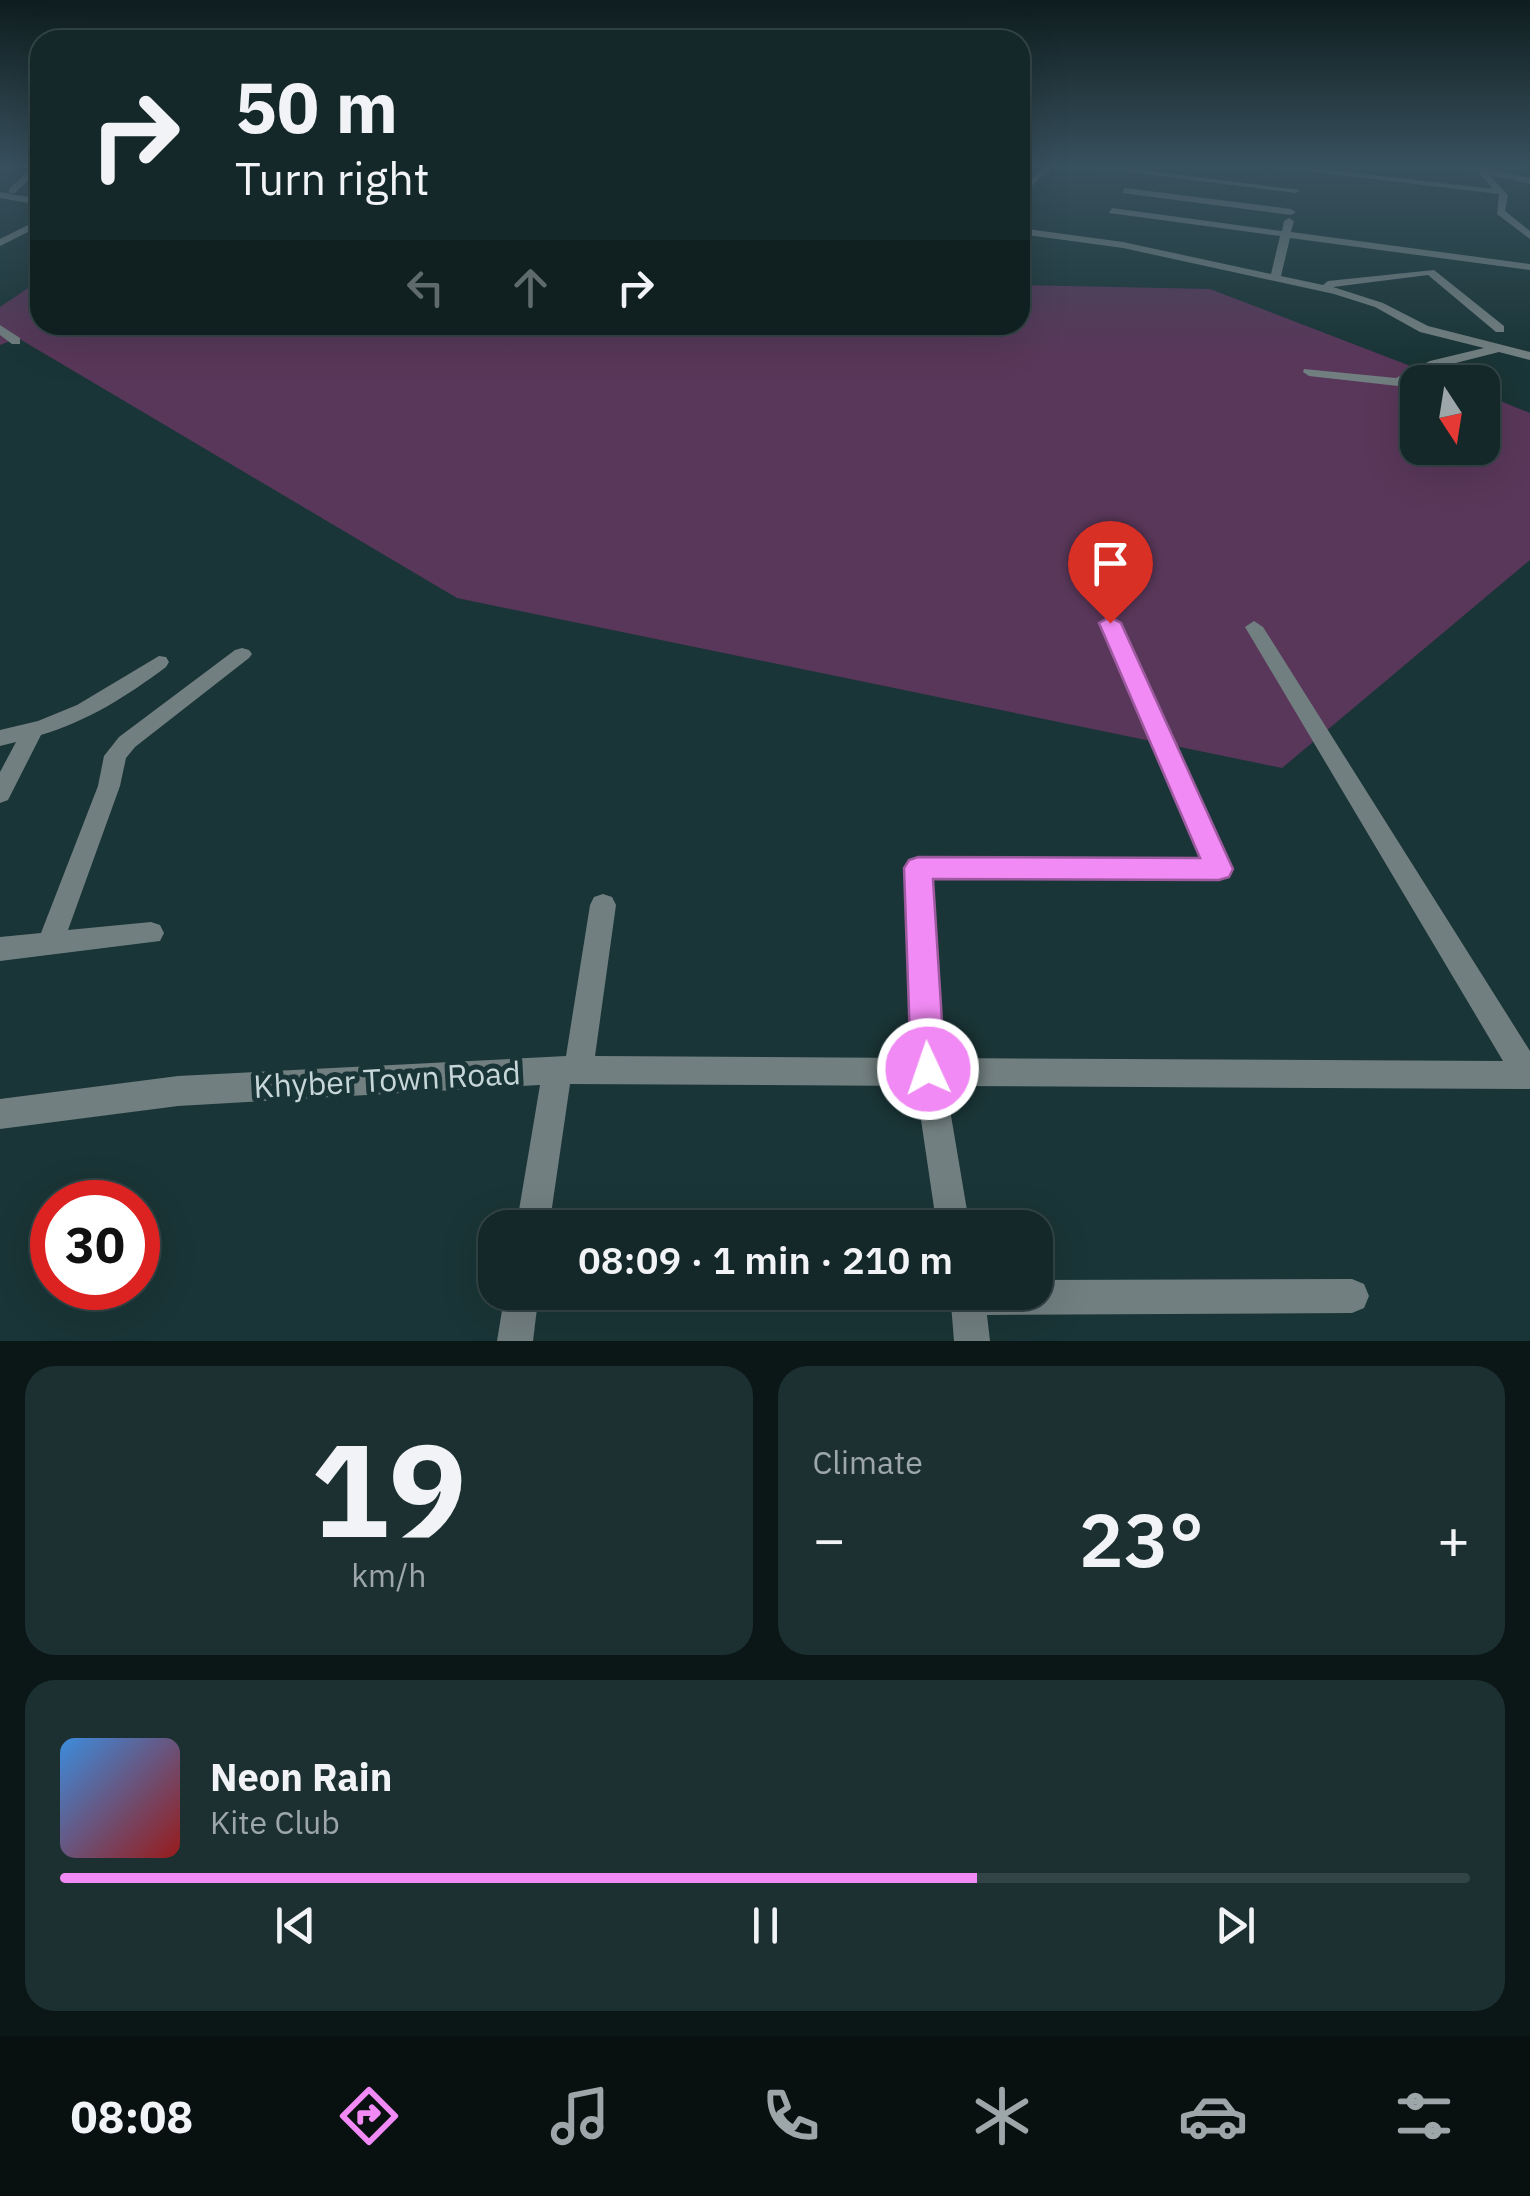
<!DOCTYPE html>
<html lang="en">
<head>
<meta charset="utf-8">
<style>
  :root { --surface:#142829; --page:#1d3031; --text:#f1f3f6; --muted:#9da6a8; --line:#334446; --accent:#f18af4 }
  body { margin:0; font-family:"IBM Plex Sans",sans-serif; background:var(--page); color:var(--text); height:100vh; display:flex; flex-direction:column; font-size:38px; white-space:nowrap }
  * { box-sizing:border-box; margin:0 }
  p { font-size:32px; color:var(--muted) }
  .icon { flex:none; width:55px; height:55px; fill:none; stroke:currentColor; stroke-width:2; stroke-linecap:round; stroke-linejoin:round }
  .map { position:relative; height:1341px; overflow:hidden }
  .panel { display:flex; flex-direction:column; gap:25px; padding:25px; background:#0b1617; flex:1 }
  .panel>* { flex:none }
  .hud { position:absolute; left:30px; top:30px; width:1000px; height:305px; border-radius:30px; box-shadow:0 10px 40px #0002,0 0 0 2px var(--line); background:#142829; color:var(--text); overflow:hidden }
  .needle { width:65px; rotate:168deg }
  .fabs { position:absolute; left:1400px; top:365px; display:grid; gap:20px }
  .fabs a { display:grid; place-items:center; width:100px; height:100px; border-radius:20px; background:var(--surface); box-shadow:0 10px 40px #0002,0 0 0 2px var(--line); font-size:50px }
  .speed { position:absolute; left:30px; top:1180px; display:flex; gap:20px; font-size:50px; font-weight:700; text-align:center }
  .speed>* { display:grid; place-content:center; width:130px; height:130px; border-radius:50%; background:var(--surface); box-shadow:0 10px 40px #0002,0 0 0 2px var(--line); line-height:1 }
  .speed .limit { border:15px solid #d22; background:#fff; color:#111 }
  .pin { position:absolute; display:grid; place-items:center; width:85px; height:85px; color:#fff; margin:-102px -42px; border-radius:50% 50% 50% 0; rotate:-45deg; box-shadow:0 0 10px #0007 }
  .pin .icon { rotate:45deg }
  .me { position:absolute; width:110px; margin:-55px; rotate:357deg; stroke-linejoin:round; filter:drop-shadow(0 0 8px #0008) }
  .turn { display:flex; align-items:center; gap:35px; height:210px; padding:0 40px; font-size:45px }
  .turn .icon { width:130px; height:130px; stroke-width:2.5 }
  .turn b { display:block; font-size:70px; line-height:85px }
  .lanes { display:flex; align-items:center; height:95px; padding:0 40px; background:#0003; justify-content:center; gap:50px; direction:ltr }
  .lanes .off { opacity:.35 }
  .big { font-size:75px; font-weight:600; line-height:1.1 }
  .panel .tile { flex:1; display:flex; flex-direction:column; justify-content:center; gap:15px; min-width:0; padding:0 35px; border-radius:30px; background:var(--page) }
  .panel .dial { align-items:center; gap:0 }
  .dial b { font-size:130px; line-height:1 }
  .song { display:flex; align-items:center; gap:30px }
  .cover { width:120px; height:120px; border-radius:15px; background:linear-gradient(135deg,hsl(210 70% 55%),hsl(0 70% 35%)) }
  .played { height:10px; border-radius:5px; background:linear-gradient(90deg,var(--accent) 65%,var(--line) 65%) }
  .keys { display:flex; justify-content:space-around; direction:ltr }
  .heat { display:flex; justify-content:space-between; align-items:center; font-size:55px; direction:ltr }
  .panel .tiles { flex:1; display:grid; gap:25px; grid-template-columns:1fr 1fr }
  .tile:last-child { grid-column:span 2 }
  .trip { position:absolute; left:478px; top:1210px; width:575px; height:100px; border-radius:30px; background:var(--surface); box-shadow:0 10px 40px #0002,0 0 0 2px var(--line); font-weight:600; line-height:100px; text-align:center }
  .tab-bar { display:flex; height:160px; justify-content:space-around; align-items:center; background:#081010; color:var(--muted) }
  .tab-bar .icon { width:70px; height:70px }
  .tab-bar .on { color:var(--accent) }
  .tab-bar b { font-size:45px; color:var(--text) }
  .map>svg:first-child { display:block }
  .green { fill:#59375a }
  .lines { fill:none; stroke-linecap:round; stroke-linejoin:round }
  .street { fill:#727f80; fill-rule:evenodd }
  .route { fill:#f18af4; stroke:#9d5a9f; stroke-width:2.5 }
  .labels { text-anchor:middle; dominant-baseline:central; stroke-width:10; stroke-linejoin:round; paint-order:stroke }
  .near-street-label { font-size:32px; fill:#c7d6d8; stroke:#1a3537 }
</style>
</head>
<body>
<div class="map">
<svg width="1530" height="1341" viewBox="0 0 1530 1341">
  <rect width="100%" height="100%" fill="#1a3537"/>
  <!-- green -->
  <polygon class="green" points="40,280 40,325 1020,325 1020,285 1210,289 1452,382 1418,382 1418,448 1482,448 1483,394 1530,413 1530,560 1282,768 457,598 18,338 0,345 0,307"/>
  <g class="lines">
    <!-- street -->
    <g class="street">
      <polygon points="34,166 40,166 40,169 15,193 9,193 9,189"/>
      <polygon points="1044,166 1053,166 1020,197 1020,191"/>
      <polygon points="1080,166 1108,166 1300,190 1296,193"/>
      <polygon points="1263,166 1292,166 1493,189 1479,173 1455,166 1472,166 1530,178 1530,184 1489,175 1508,195 1505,211 1530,231 1530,239 1497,214 1499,194"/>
      <polygon points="1125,188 1291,209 1296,212 1291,215 1122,193"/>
      <polygon points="0,192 40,199 40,205 0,198"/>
      <polygon points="1112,208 1282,231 1284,221 1289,218 1294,221 1291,232 1530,264 1530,270 1290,238 1281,276 1323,285 1328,281 1434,270 1504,326 1504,332 1496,332 1428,275 1333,287 1383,303 1428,326 1530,352 1530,360 1499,352 1440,367 1398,386 1309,376 1303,372 1304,369 1396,378 1430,361 1484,348 1420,332 1375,307 1334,294 1123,248 1020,234 1020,228 1123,242 1271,274 1280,236 1109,213"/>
      <polygon points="40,219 40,226 0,246 0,239"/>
      <polygon points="0,325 20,338 20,344 12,344 0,335"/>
      <polygon points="1110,617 1119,623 1231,869 1228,876 1219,879 931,878 942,1058 1503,1061 1245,627 1254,621 1263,627 1530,1051 1530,1089 946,1086 970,1228 937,1228 916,1086 570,1084 549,1228 516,1228 540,1085 178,1106 0,1129 0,1099 178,1076 566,1056 590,905 594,897 603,894 612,897 616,905 595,1056 913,1058 906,868 909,861 918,858 1202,859 1101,623"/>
      <polygon points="242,648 249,650 252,654 249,658 135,747 126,758 120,786 68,930 151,922 160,925 164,933 160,941 0,961 0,937 41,933 98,786 104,756 119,737 235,650"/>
      <path d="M 159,656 L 166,657 L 169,662 L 166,667 C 127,696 88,721 41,735 L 8,800 L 0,803 L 0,772 L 16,742 L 0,746 L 0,730 L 38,721 L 77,705 Z"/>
      <polygon points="1352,1279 1364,1284 1369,1296 1364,1308 1352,1313 987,1315 990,1341 954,1341 950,1292 1035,1292 1035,1280"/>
      <polygon points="505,1292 539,1292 533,1341 497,1341"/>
    </g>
  </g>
  <!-- sky -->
  <linearGradient id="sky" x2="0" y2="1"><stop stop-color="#0e1d1e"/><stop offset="0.47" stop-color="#38515e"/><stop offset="1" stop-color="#38515e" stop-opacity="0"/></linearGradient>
  <rect width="1530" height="354" fill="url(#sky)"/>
  <!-- route -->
  <polygon class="route" points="1110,617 1121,623 1233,869 1229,877 1219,880 933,879 945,1069 940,1080 928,1085 916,1080 911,1069 904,868 909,860 918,857 1200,858 1099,623"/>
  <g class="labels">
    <!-- near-street labels -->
    <g class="near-street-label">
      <text transform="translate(387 1079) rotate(-3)">Khyber Town Road</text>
    </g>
  </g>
</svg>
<div class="fabs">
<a><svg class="needle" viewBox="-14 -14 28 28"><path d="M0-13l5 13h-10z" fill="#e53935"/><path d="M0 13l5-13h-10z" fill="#9da6a8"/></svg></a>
</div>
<div class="speed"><div class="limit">30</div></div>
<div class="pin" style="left:1110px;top:623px;background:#d93025"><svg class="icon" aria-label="arrive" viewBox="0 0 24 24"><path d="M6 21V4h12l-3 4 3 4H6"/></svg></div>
<svg class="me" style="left:928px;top:1069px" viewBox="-20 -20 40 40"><circle r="17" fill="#f18af4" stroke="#fff" stroke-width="3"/><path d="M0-11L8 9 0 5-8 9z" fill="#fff"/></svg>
<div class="trip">08:09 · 1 min · 210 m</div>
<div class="hud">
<div class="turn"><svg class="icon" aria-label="right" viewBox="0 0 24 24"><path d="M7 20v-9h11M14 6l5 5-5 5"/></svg><div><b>50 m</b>Turn right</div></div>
<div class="lanes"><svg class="icon off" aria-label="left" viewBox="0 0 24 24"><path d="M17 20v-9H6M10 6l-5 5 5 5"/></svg><svg class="icon off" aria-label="ahead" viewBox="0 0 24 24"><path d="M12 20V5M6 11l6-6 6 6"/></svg><svg class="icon" aria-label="right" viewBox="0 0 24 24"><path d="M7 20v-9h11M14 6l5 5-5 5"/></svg></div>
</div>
</div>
<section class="panel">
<div class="tiles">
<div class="tile dial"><b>19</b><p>km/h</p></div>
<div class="tile"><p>Climate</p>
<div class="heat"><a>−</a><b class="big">23°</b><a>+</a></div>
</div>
<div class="tile">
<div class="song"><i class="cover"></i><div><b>Neon Rain</b><p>Kite Club</p></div></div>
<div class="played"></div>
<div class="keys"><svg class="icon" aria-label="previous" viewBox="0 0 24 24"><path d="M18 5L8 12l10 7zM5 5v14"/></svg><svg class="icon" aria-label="pause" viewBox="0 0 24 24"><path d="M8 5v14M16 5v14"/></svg><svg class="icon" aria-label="next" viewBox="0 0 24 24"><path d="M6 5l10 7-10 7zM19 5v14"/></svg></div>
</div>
</div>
</section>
<nav class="tab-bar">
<b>08:08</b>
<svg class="icon on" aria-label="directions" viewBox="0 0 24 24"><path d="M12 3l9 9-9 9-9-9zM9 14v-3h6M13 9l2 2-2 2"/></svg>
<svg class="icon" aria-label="music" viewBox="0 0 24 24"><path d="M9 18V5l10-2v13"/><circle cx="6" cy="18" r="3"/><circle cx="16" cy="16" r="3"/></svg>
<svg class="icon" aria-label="phone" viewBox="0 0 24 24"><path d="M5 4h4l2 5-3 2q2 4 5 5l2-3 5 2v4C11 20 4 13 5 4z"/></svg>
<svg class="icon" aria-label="climate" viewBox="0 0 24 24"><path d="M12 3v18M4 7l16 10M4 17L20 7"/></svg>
<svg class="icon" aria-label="car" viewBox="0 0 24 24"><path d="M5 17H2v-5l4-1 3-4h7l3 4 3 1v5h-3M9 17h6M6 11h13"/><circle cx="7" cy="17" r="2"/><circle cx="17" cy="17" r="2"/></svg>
<svg class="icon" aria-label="filters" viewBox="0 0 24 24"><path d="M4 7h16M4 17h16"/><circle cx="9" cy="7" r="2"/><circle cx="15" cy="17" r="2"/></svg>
</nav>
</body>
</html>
